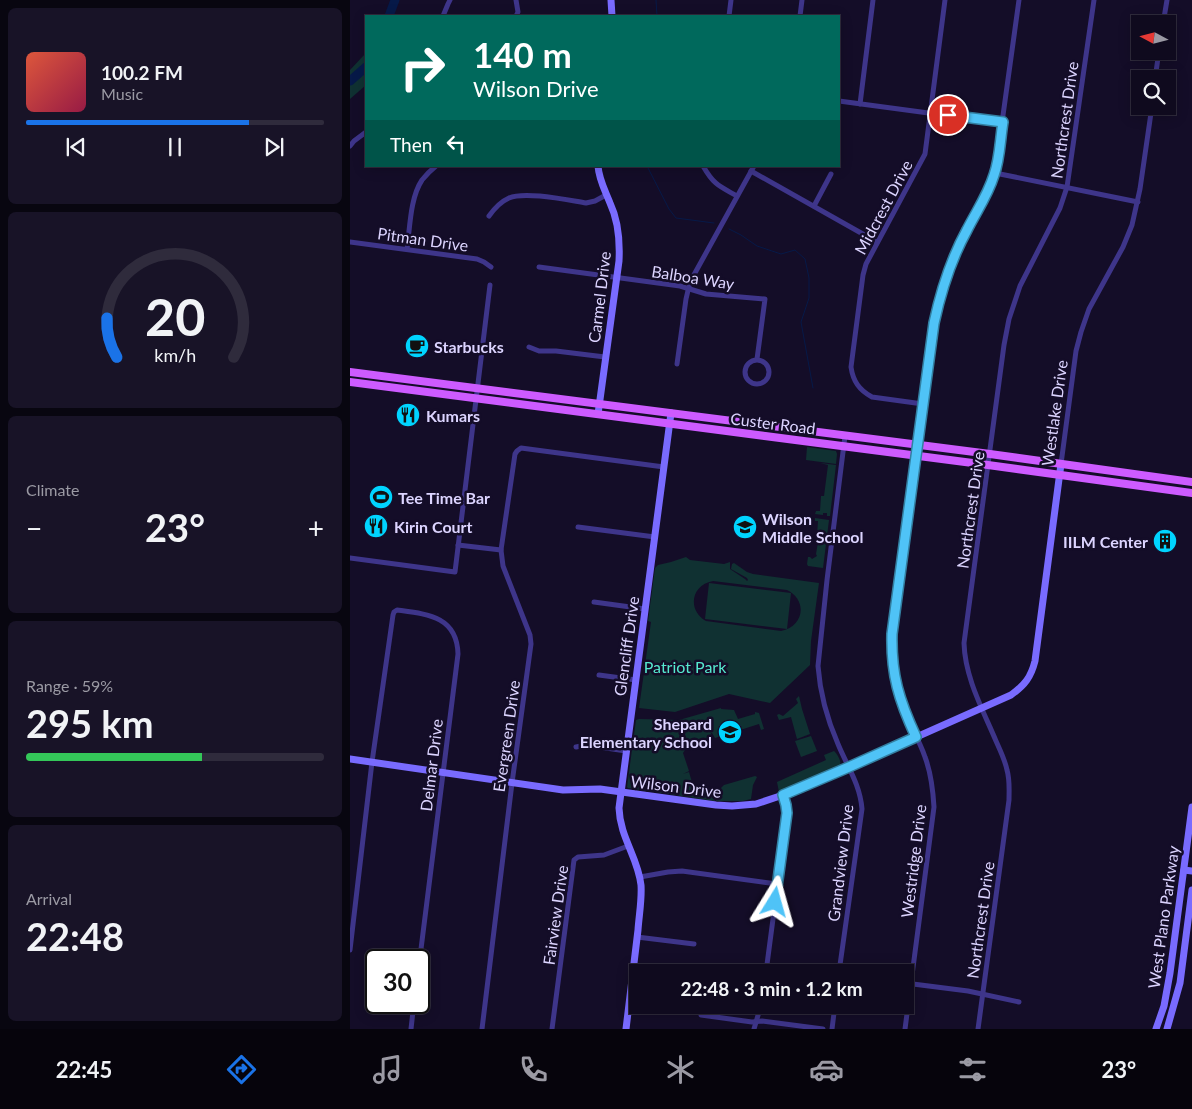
<!DOCTYPE html>
<html lang="en">
<head>
<meta charset="utf-8">
<style>
  :root { --surface:#0f0a1e; --page:#181327; --text:#f1f3f6; --muted:#9b9aa4; --line:#2f2b3c; --accent:#1a73e8 }
  body { margin:0; font-family:Lato,sans-serif; background:var(--page); color:var(--text); height:100vh; display:flex; flex-direction:column; font-size:19px; white-space:nowrap }
  * { box-sizing:border-box; margin:0 }
  p { font-size:16px; color:var(--muted) }
  .icon { flex:none; width:28px; height:28px; fill:none; stroke:currentColor; stroke-width:2; stroke-linecap:round; stroke-linejoin:round }
  .map { position:relative; flex:1; overflow:hidden }
  .side { display:flex; flex-direction:column; gap:8px; padding:8px; background:#080610; width:350px }
  .side>* { flex:none }
  .hud { position:absolute; left:15px; top:15px; width:475px; height:152px; border-radius:0px; box-shadow:0 2px 12px #0003,0 0 0 1px var(--line); background:#00695c; color:#fff; overflow:hidden }
  .needle { width:32px; rotate:277deg }
  .fabs { position:absolute; left:781px; top:15px; display:grid; gap:10px }
  .fabs a { display:grid; place-items:center; width:45px; height:45px; border-radius:0px; background:var(--surface); box-shadow:0 2px 12px #0003,0 0 0 1px var(--line); font-size:25px }
  .speed { position:absolute; left:15px; top:949px; display:flex; gap:10px; font-size:25px; font-weight:700; text-align:center }
  .speed>* { display:grid; place-content:center; width:65px; height:65px; border-radius:50%; background:var(--surface); box-shadow:0 2px 12px #0003,0 0 0 1px var(--line); line-height:1 }
  .speed .limit { border:2px solid #111; border-radius:8px; background:#fff; color:#111 }
  .pin { position:absolute; display:grid; place-items:center; width:42px; height:42px; color:#fff; margin:-21px; border:2px solid #fff; border-radius:50%; box-shadow:0 1px 5px #0007 }
  .me { position:absolute; width:55px; margin:-28px; rotate:8deg; stroke-linejoin:round; filter:drop-shadow(0 0 4px #0008) }
  .turn { display:flex; align-items:center; gap:18px; height:105px; padding:0 25px; font-size:22px }
  .turn .icon { width:65px; height:65px; stroke-width:2.5 }
  .turn b { display:block; font-size:35px; line-height:42px }
  .then { display:flex; align-items:center; height:48px; padding:0 25px; background:#0003; gap:10px; font-size:19px }
  .big { font-size:38px; font-weight:700; line-height:1.1 }
  .side .card { flex:1; display:flex; flex-direction:column; justify-content:center; gap:8px; min-width:0; padding:0 18px; border-radius:8px; background:var(--page) }
  .side .dial { align-items:center; gap:0 }
  .dial svg { height:130px; overflow:visible; fill:none; stroke:var(--line); stroke-width:7; stroke-linecap:round; text-anchor:middle }
  .dial text { fill:var(--text); stroke:none }
  .song { display:flex; align-items:center; gap:15px }
  .cover { width:60px; height:60px; border-radius:8px; background:linear-gradient(135deg,hsl(10 70% 55%),hsl(340 70% 35%)) }
  .played { height:5px; border-radius:2px; background:linear-gradient(90deg,var(--accent) 75%,var(--line) 75%) }
  .keys { display:flex; justify-content:space-around; direction:ltr }
  .heat { display:flex; justify-content:space-between; align-items:center; font-size:28px; direction:ltr }
  .charge { height:8px; border-radius:4px; background:linear-gradient(90deg,#34c759 59%,var(--line) 0) }
  .trip { position:absolute; left:279px; top:964px; width:285px; height:50px; border-radius:0px; background:var(--surface); box-shadow:0 2px 12px #0003,0 0 0 1px var(--line); font-weight:700; line-height:50px; text-align:center }
  .tab-bar { display:flex; height:80px; justify-content:space-around; align-items:center; background:#06040c; color:var(--muted) }
  .tab-bar .icon { width:35px; height:35px }
  .tab-bar .active { color:var(--accent) }
  .tab-bar b { font-size:22px; color:var(--text) }
  main { display:flex; flex:1; min-height:0 }
  .map>svg:first-child { display:block }
  .green { fill:#103132; fill-rule:evenodd }
  .lines { fill:none; stroke-linecap:round; stroke-linejoin:round }
  .stream { stroke:#061948; stroke-width:1 }
  .river { stroke:#061948; stroke-width:9 }
  .street { stroke:#3e358a; stroke-width:5 }
  .secondary { stroke:#796bff; stroke-width:7 }
  .primary { stroke:#cd5bff; stroke-width:8 }
  .route-casing { stroke:#337fa1; stroke-width:12 }
  .route { stroke:#4fc3f7; stroke-width:9 }
  .labels { text-anchor:middle; dominant-baseline:central; stroke-width:5; stroke-linejoin:round; paint-order:stroke }
  .street-label { font-size:16px; fill:#dcd4ff; stroke:#140d28 }
  .poi-label { font-size:16px; font-weight:bold; fill:#dcd4ff; stroke:#140d28; text-anchor:start }
  .park-label { font-size:16px; fill:#56e9cf; stroke:#140d28 }
</style>
</head>
<body>
<main>
<section class="side">
<div class="card">
<div class="song"><i class="cover"></i><div><b>100.2 FM</b><p>Music</p></div></div>
<div class="played"></div>
<div class="keys"><svg class="icon" aria-label="previous" viewBox="0 0 24 24"><path d="M18 5L8 12l10 7zM5 5v14"/></svg><svg class="icon" aria-label="pause" viewBox="0 0 24 24"><path d="M8 5v14M16 5v14"/></svg><svg class="icon" aria-label="next" viewBox="0 0 24 24"><path d="M6 5l10 7-10 7zM19 5v14"/></svg></div>
</div>
<div class="card dial"><svg viewBox="0 0 100 80">
<path d="M14 69A42 42 0 1 1 86 69"/>
<path d="M14 69A42 42 0 0 1 8 45" stroke="#1a73e8"/>
<text x="50" y="56" font-size="32" font-weight="700">20</text>
<text x="50" y="72" font-size="11">km/h</text>
</svg></div>
<div class="card"><p>Climate</p>
<div class="heat"><a>−</a><b class="big">23°</b><a>+</a></div>
</div>
<div class="card"><p>Range · 59%</p><b class="big">295 km</b><div class="charge"></div></div>
<div class="card"><p>Arrival</p><b class="big">22:48</b></div>
</section>
<div class="map">
<svg width="842" height="1029" viewBox="0 0 842 1029">
  <rect width="100%" height="100%" fill="#140d28"/>
  <!-- green -->
  <g class="green">
    <polygon points="15,54 16,55 16,85 0,99 0,70"/>
    <polygon points="457,447 486,451 487,454 486,464 456,460"/>
    <polygon points="470,463 486,465 480,516 477,516 477,513 473,513 473,515 465,514 466,511 470,511 471,496 474,496 478,465"/>
    <polygon points="465,518 479,520 473,568 458,566 457,564 458,557 460,557 462,559 467,556 466,554 469,536 467,536 468,521 465,521"/>
    <path d="M 336,557 L 340,560 L 374,564 L 380,562 L 380,569 L 395,579 L 397,581 L 398,580 L 397,578 L 381,569 L 382,564 L 384,563 L 397,572 L 403,574 L 469,583 L 461,641 L 460,665 L 420,703 L 379,694 L 325,712 L 289,708 L 301,622 L 298,621 L 305,568 L 308,565 L 321,562 ZM 363,581 L 437,590 C 458,600 454,627 431,631 L 356,621 C 337,610 341,585 363,581 Z"/>
    <polygon points="359,583 441,593 437,629 355,619"/>
    <polygon points="449,696 452,709 460,734 447,739 441,717 429,720 427,715 429,714 433,716 448,703 446,699"/>
    <polygon points="371,708 371,709 384,710 388,719 405,714 405,712 409,713 414,729 411,730 409,724 365,738 362,733 361,733 362,738 338,745 333,753 339,771 333,774 339,772 346,796 360,792 362,793 365,801 278,788 277,787 286,720 289,719 329,720"/>
    <polygon points="461,736 467,751 451,757 445,741"/>
    <path d="M 484,751 C 487,754 492,761 490,766 L 429,792 L 427,782 L 476,760 L 474,755 Z"/>
    <polygon points="405,776 407,777 403,785 401,799 393,801 366,801 364,795 365,790 370,789 374,785"/>
  </g>
  <g class="lines">
    <!-- stream -->
    <g class="stream">
      <polyline points="306,0 307,16"/>
      <polyline points="297,166 319,209 326,218 364,223"/>
      <polyline points="379,229 391,235 407,246 431,254 445,250 455,259 459,278 459,298 451,322 463,388"/>
    </g>
    <!-- river -->
    <g class="river">
      <polyline points="39,16 45,0"/>
      <polyline points="0,81 16,67"/>
    </g>
    <!-- street -->
    <g class="street">
      <polyline points="166,0 168,12 166,16"/>
      <polyline points="93,16 98,4 100,0"/>
      <polyline points="379,16 381,0"/>
      <polyline points="450,16 452,0"/>
      <polyline points="813,24 817,0"/>
      <polyline points="805,79 809,51"/>
      <polyline points="489,101 653,123"/>
      <polyline points="510,104 523,0"/>
      <polyline points="0,146 4,141 16,132"/>
      <path d="M 353,166 C 364,185 369,186 387,196"/>
      <polyline points="401,171 527,242"/>
      <polyline points="645,173 788,202"/>
      <polyline points="464,206 481,174"/>
      <path d="M 139,216 C 144,209 150,202 159,198 C 175,191 217,200 236,203 L 245,201 L 256,195"/>
      <polyline points="0,242 127,259 134,262 141,267"/>
      <path d="M 57,249 C 60,228 60,198 72,180 C 76,175 81,170 86,166"/>
      <polyline points="189,267 330,286 356,294 415,299 407,359"/>
      <polyline points="179,347 189,351 206,351 255,357"/>
      <circle cx="407" cy="372" r="12"/>
      <polyline points="327,364 336,299 340,282 404,166"/>
      <path d="M 573,404 L 522,397 C 509,390 503,381 501,367 L 513,275 L 516,264 L 575,154 L 595,0"/>
      <polyline points="711,464 726,351 731,332 739,309 773,247 782,225 790,189 802,106"/>
      <polyline points="228,527 305,537"/>
      <polyline points="108,545 151,550"/>
      <polyline points="0,558 105,572 140,285"/>
      <polyline points="244,602 295,609"/>
      <polyline points="249,675 286,680"/>
      <polyline points="226,747 236,745 276,751"/>
      <polyline points="290,877 318,872 332,871 427,884"/>
      <polyline points="287,937 344,944"/>
      <path d="M 0,950 L 22,762 L 43,615 L 44,612 L 47,610 C 77,614 107,616 108,654 L 69,965"/>
      <polyline points="416,972 437,813 436,805 433,795"/>
      <path d="M 489,972 L 512,809 C 510,784 497,766 488,744 C 477,719 470,693 468,666 L 477,580 L 495,436"/>
      <polyline points="555,983 618,991 669,1002"/>
      <polyline points="351,1015 402,1022 412,1021 473,1029"/>
      <polyline points="61,1029 64,1002"/>
      <polyline points="132,1029 162,783 181,644 180,635 153,566 151,550 165,454 167,451 171,448 314,467"/>
      <polyline points="202,1029 224,860 228,857 254,855 278,846"/>
      <polyline points="404,1029 411,1005"/>
      <polyline points="482,1029 485,1005"/>
      <path d="M 555,1029 L 584,807 C 583,790 581,773 575,757 C 569,739 558,722 551,704 C 543,682 542,658 542,634 L 584,323 C 591,291 601,261 616,232 C 625,212 638,194 645,173 L 669,0"/>
      <path d="M 628,1029 L 659,800 C 659,790 660,780 657,770 C 655,760 650,750 646,741 C 633,710 615,678 614,643 L 654,345 L 659,319 L 670,286 L 710,208 L 717,187 L 744,0"/>
    </g>
    <!-- secondary -->
    <g class="secondary">
      <polyline points="261,0 262,16"/>
      <path d="M 248,166 C 249,180 255,190 260,203 C 269,222 270,241 269,261 L 248,414"/>
      <path d="M 0,759 L 213,790 L 250,789 L 366,805 L 382,806 L 406,804 L 433,795 L 499,767 L 661,695 C 675,685 681,677 685,661 L 711,464"/>
      <polyline points="834,870 842,871"/>
      <path d="M 276,1029 C 280,996 284,963 288,930 C 289,915 292,900 291,885 C 288,857 270,838 269,808 L 321,413"/>
      <polyline points="806,1029 814,1006 820,973 842,807"/>
      <polyline points="817,1029 830,983 842,890"/>
    </g>
    <!-- primary -->
    <g class="primary">
      <polyline points="0,372 640,454 842,482"/>
      <polyline points="0,382 638,465 842,493"/>
    </g>
  </g>
  <g class="lines">
    <!-- route casing -->
    <g class="route-casing">
      <path id="route" d="M 425,902 L 437,813 L 436,805 L 433,795 L 499,767 L 566,737 C 549,700 541,675 542,634 L 584,323 C 591,291 601,259 617,230 C 626,212 638,195 644,175 C 650,159 650,140 653,122 L 598,115"/>
    </g>
    <!-- route -->
    <use href="#route" class="route"/>
  </g>
  <!-- icons -->
  <defs>
    <g id="cafe-disc" transform="scale(1.25)"><circle r="9.5" fill="#00d4ff" stroke="#140d28"/><path d="M-5.5-4.5H6V0H3Q3 3.5 0 3.5H-2.5Q-5.5 3.5-5.5 0ZM3-3.2v2h1.7v-2ZM-6 4.5H4V6H-6Z" fill="#111"/></g>
    <g id="restaurant-disc" transform="scale(1.25)"><circle r="9.5" fill="#00d4ff" stroke="#140d28"/><path d="M-5-6h1v4h1v-4h1v4h1v-4h1v5L-1.5 .5V6h-2V.5L-5-1ZM5-6V6H3V1.5H1.5Q1.5-4 5-6Z" fill="#111"/></g>
    <g id="stadium-disc" transform="scale(1.25)"><circle r="9.5" fill="#00d4ff" stroke="#140d28"/><path d="M0-5a6.5 5 0 1 0 0 10a6.5 5 0 1 0 0-10ZM-3.5-1.8h7v3.6h-7Z" fill="#111"/></g>
    <g id="school-disc" transform="scale(1.25)"><circle r="9.5" fill="#00d4ff" stroke="#140d28"/><path d="M0-5L7-2L0 1L-7-2ZM-4 1L0 2.5L4 1V4Q0 6-4 4Z" fill="#111"/></g>
    <g id="building-disc" transform="scale(1.25)"><circle r="9.5" fill="#00d4ff" stroke="#140d28"/><path d="M-4-6H4V6H1V3H-1V6H-4ZM-2.5-4.3h1.7v1.8h-1.7ZM.8-4.3h1.7v1.8H.8ZM-2.5-1h1.7V.8h-1.7ZM.8-1h1.7V.8H.8Z" fill="#111"/></g>
  </defs>
  <g fill-rule="evenodd">
    <use href="#cafe-disc" x="67" y="346"/>
    <use href="#restaurant-disc" x="58" y="415"/>
    <use href="#stadium-disc" x="31" y="497"/>
    <use href="#restaurant-disc" x="26" y="526"/>
    <use href="#school-disc" x="395" y="527"/>
    <use href="#building-disc" x="815" y="541"/>
    <use href="#school-disc" x="380" y="732"/>
  </g>
  <g class="labels">
    <!-- street labels -->
    <g class="street-label">
      <text transform="translate(714 120) rotate(-82)">Northcrest Drive</text>
      <text transform="translate(533 207) rotate(-62)">Midcrest Drive</text>
      <text transform="translate(73 239) rotate(8)">Pitman Drive</text>
      <text transform="translate(343 277) rotate(9)">Balboa Way</text>
      <text transform="translate(249 297) rotate(-83)">Carmel Drive</text>
      <text transform="translate(704 413) rotate(-82)">Westlake Drive</text>
      <text transform="translate(423 423) rotate(7)">Custer Road</text>
      <text transform="translate(620 510) rotate(-82)">Northcrest Drive</text>
      <text transform="translate(276 646) rotate(-82)">Glencliff Drive</text>
      <text transform="translate(156 736) rotate(-82)">Evergreen Drive</text>
      <text transform="translate(81 765) rotate(-83)">Delmar Drive</text>
      <text transform="translate(326 786) rotate(7)">Wilson Drive</text>
      <text transform="translate(563 861) rotate(-83)">Westridge Drive</text>
      <text transform="translate(490 863) rotate(-83)">Grandview Drive</text>
      <text transform="translate(205 915) rotate(-82)">Fairview Drive</text>
      <text transform="translate(813 917) rotate(-82)">West Plano Parkway</text>
      <text transform="translate(630 920) rotate(-82)">Northcrest Drive</text>
    </g>
    <!-- poi labels -->
    <g class="poi-label">
      <text x="84" y="346">Starbucks</text>
      <text x="76" y="415">Kumars</text>
      <text x="48" y="497">Tee Time Bar</text>
      <text x="412" y="518">Wilson<tspan x="412" dy="18">Middle School</tspan></text>
      <text x="44" y="526">Kirin Court</text>
      <text x="798" y="541" text-anchor="end">IILM Center</text>
      <text x="362" y="723" text-anchor="end">Shepard<tspan x="362" dy="18">Elementary School</tspan></text>
    </g>
    <!-- park labels -->
    <g class="park-label">
      <text x="335" y="666">Patriot Park</text>
    </g>
  </g>
</svg>
<div class="fabs">
<a><svg class="needle" viewBox="-14 -14 28 28"><path d="M0-13l5 13h-10z" fill="#e53935"/><path d="M0 13l5-13h-10z" fill="#9b9aa4"/></svg></a>
<a><svg class="icon" aria-label="search" viewBox="0 0 24 24"><circle cx="10" cy="10" r="6"/><path d="M15 15l6 6"/></svg></a>
</div>
<div class="speed"><div class="limit">30</div></div>
<div class="pin" style="left:598px;top:115px;background:#d93025"><svg class="icon" aria-label="arrive" viewBox="0 0 24 24"><path d="M6 21V4h12l-3 4 3 4H6"/></svg></div>
<svg class="me" style="left:425px;top:902px" viewBox="-20 -20 40 40"><path d="M0-17L14 15 0 8-14 15z" fill="#4fc3f7" stroke="#fff" stroke-width="4"/></svg>
<div class="trip">22:48 · 3 min · 1.2 km</div>
<div class="hud">
<div class="turn"><svg class="icon" aria-label="right" viewBox="0 0 24 24"><path d="M7 20v-9h11M14 6l5 5-5 5"/></svg><div><b>140 m</b>Wilson Drive</div></div>
<div class="then">Then<svg class="icon" aria-label="left" viewBox="0 0 24 24"><path d="M17 20v-9H6M10 6l-5 5 5 5"/></svg></div>
</div>
</div>
</main>
<nav class="tab-bar">
<b>22:45</b>
<svg class="icon active" aria-label="directions" viewBox="0 0 24 24"><path d="M12 3l9 9-9 9-9-9zM9 14v-3h6M13 9l2 2-2 2"/></svg>
<svg class="icon" aria-label="music" viewBox="0 0 24 24"><path d="M9 18V5l10-2v13"/><circle cx="6" cy="18" r="3"/><circle cx="16" cy="16" r="3"/></svg>
<svg class="icon" aria-label="phone" viewBox="0 0 24 24"><path d="M5 4h4l2 5-3 2q2 4 5 5l2-3 5 2v4C11 20 4 13 5 4z"/></svg>
<svg class="icon" aria-label="climate" viewBox="0 0 24 24"><path d="M12 3v18M4 7l16 10M4 17L20 7"/></svg>
<svg class="icon" aria-label="car" viewBox="0 0 24 24"><path d="M5 17H2v-5l4-1 3-4h7l3 4 3 1v5h-3M9 17h6M6 11h13"/><circle cx="7" cy="17" r="2"/><circle cx="17" cy="17" r="2"/></svg>
<svg class="icon" aria-label="filters" viewBox="0 0 24 24"><path d="M4 7h16M4 17h16"/><circle cx="9" cy="7" r="2"/><circle cx="15" cy="17" r="2"/></svg>
<b>23°</b>
</nav>
</body>
</html>
